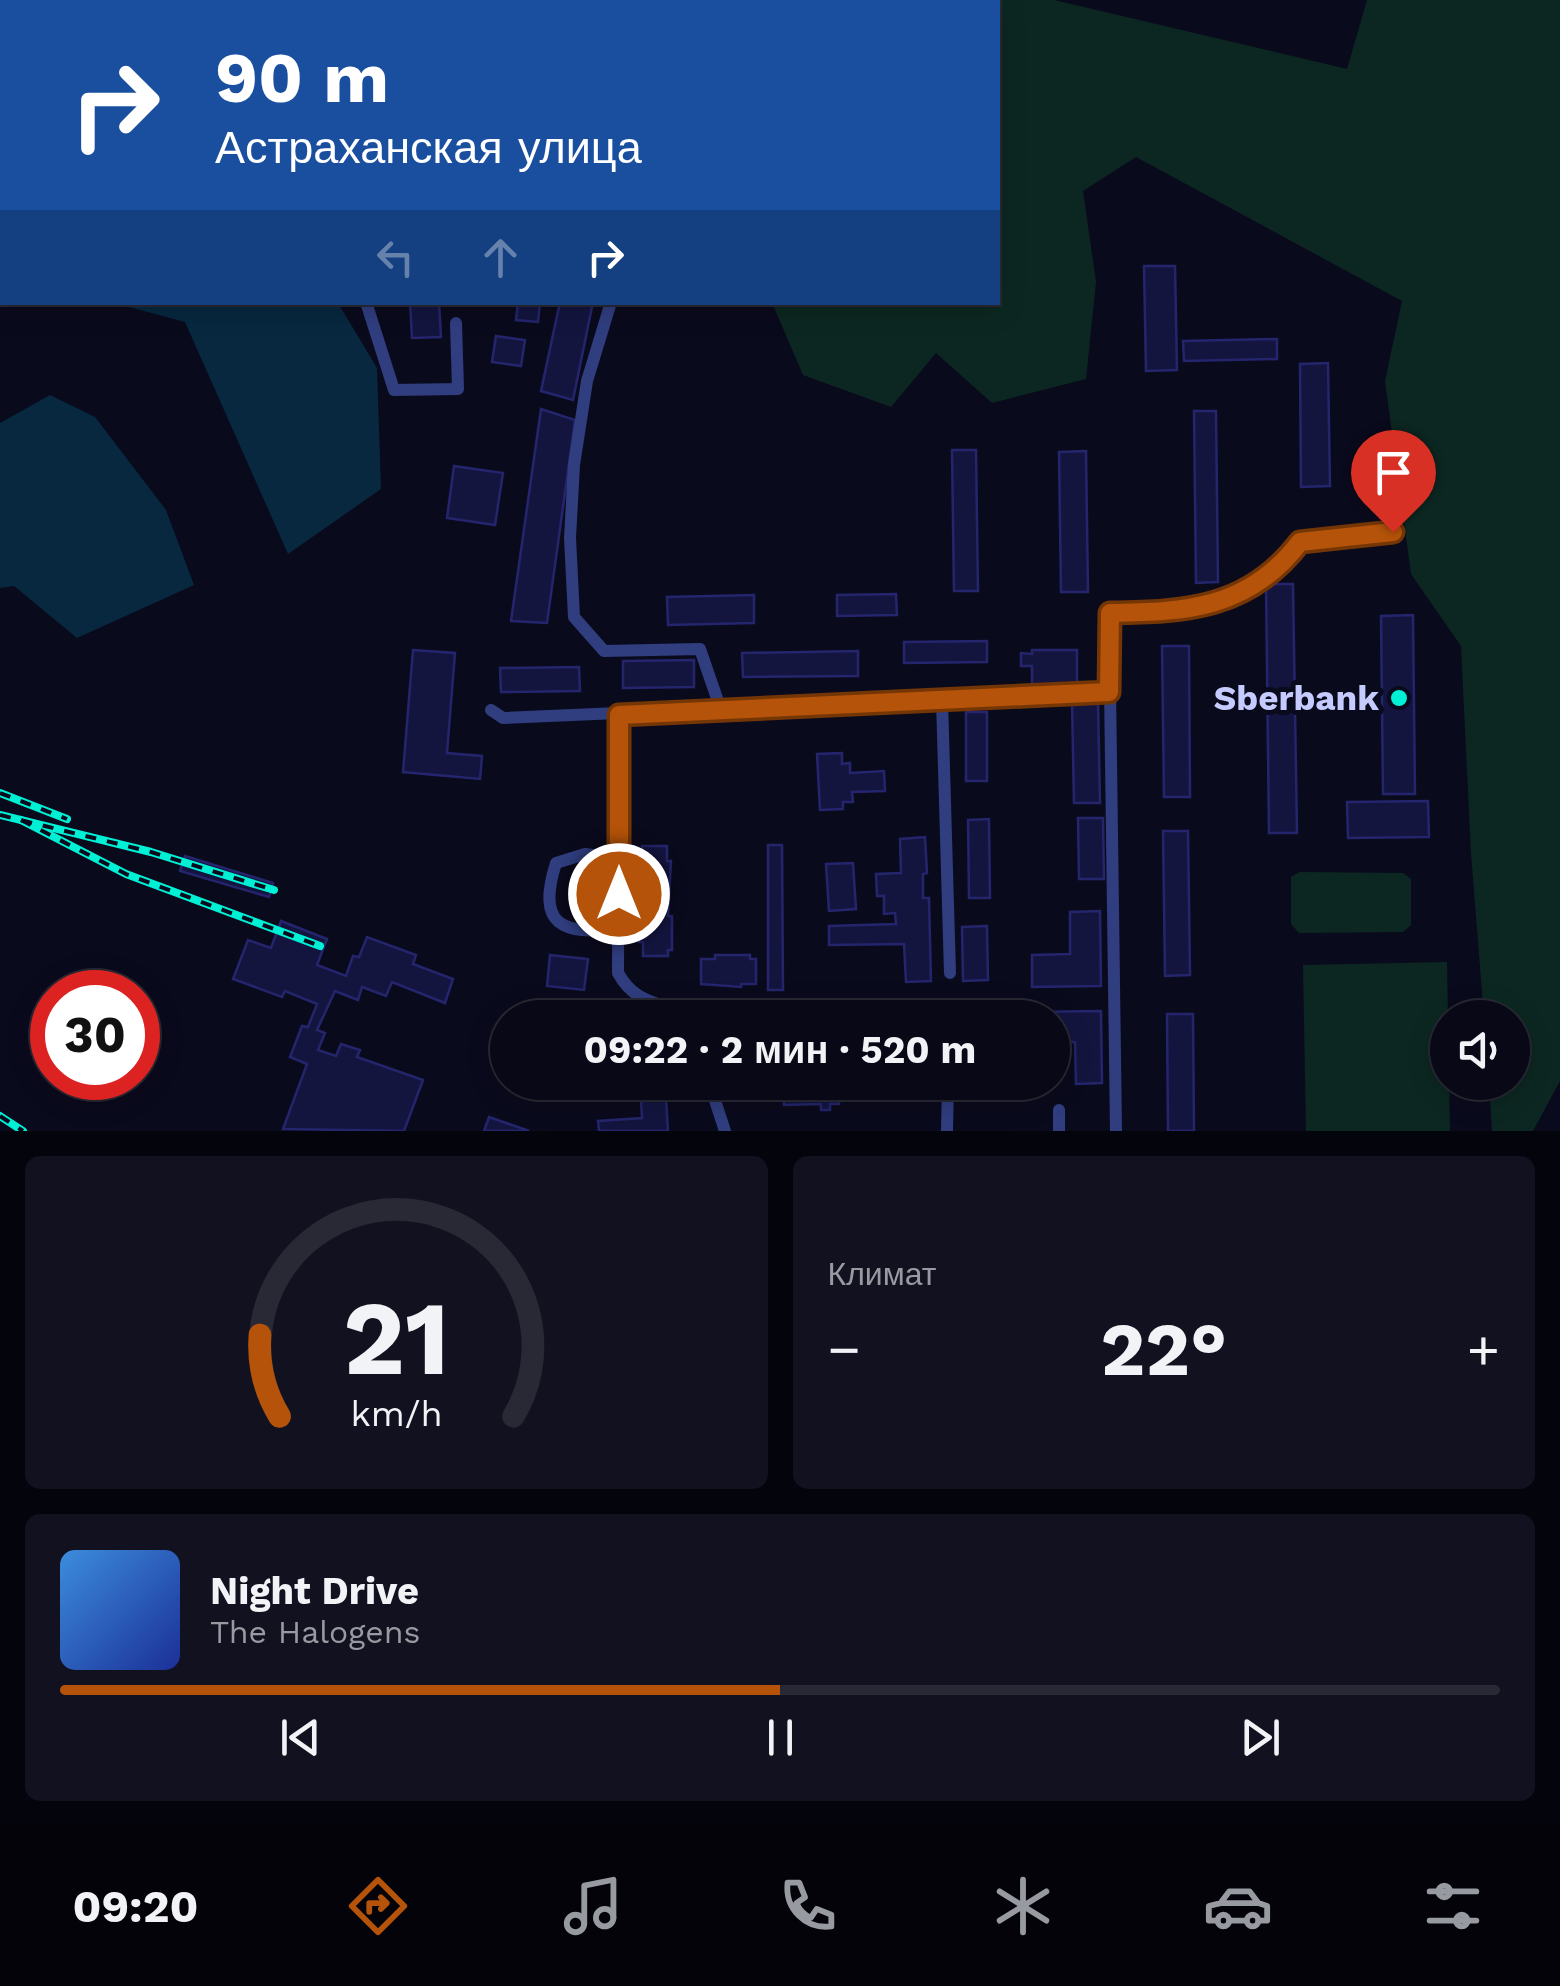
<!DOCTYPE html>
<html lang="ru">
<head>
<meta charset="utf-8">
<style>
  :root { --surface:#080816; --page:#11111f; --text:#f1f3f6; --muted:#989aa1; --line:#292935; --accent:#b45309 }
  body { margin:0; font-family:"Work Sans",sans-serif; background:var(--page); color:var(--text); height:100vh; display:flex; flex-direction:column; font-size:38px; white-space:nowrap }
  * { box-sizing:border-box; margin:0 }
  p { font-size:32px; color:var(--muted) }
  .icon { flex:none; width:55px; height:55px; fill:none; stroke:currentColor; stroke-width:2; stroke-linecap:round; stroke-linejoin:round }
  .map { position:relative; height:1131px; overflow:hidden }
  .sheet { display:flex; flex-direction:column; gap:25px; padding:25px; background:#04040c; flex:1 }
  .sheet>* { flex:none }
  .banner { position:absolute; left:0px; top:0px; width:1000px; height:305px; box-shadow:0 5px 25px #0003,0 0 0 2px var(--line); background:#1a4fa0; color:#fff; overflow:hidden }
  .tools { position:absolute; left:1430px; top:1000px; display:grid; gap:20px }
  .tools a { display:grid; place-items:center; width:100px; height:100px; border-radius:50%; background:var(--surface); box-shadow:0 5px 25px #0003,0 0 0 2px var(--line); font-size:50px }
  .speed { position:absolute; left:30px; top:970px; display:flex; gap:20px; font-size:50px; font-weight:700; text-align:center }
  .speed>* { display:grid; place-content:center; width:130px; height:130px; border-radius:50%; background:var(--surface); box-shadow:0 5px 25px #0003,0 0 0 2px var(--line); line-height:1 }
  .speed .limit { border:15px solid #d22; background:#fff; color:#111 }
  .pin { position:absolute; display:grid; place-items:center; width:85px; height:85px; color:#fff; margin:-102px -42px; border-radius:50% 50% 50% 0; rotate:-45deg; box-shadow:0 0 10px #0007 }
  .pin .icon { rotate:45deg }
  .me { position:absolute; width:110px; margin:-55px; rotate:0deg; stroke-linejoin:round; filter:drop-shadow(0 0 8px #0008) }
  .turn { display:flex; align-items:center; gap:35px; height:210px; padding:0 50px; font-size:45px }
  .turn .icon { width:130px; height:130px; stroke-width:2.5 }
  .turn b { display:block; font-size:70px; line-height:85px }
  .lanes { display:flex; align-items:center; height:95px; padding:0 50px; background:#0003; justify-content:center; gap:50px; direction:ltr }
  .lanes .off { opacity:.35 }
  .big { font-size:75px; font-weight:700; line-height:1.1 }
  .sheet .widget { flex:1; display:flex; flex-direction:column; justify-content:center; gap:15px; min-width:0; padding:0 35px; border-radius:15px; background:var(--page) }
  .sheet .dial { align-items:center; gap:0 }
  .dial svg { height:260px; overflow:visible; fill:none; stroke:var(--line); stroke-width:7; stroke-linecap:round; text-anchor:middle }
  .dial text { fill:var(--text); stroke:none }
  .song { display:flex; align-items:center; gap:30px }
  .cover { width:120px; height:120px; border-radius:15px; background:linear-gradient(135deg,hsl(210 70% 55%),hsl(230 70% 35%)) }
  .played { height:10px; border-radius:5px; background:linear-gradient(90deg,var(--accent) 50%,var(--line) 50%) }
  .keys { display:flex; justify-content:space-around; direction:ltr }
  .heat { display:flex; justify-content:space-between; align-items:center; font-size:55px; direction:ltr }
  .sheet .tiles { flex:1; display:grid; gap:25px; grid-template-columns:1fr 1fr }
  .widget:last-child { grid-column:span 2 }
  .trip { position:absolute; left:490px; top:1000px; width:580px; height:100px; border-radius:50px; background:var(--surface); box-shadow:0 5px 25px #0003,0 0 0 2px var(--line); font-weight:700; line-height:100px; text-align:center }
  .tab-bar { display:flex; height:160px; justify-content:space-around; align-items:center; background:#030309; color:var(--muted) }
  .tab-bar .icon { width:70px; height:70px }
  .tab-bar .on { color:var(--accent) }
  .tab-bar b { font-size:45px; color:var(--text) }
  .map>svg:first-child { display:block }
  .green { fill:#0c2721 }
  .water { fill:#07283f }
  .building { fill:#14153f; stroke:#24256d; stroke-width:2.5 }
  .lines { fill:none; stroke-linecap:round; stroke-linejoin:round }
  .street { stroke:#303e80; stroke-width:12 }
  .rail-casing { stroke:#00f0d5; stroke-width:8 }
  .rail { stroke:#0a0a1d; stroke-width:4; stroke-dasharray:11; stroke-linecap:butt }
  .route-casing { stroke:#753606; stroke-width:25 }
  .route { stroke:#b45309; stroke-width:18 }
  .poi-dot { fill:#00f0d5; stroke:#0a0a1d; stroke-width:4 }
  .labels { text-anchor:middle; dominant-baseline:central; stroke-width:10; stroke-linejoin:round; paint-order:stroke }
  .poi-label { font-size:35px; font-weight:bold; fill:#c5cbff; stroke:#0a0a1d; text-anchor:end }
</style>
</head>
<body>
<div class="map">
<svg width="1560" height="1131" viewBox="0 0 1560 1131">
  <rect width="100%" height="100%" fill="#0a0a1d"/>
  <!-- green -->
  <g class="green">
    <polygon points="0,0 1054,0 1347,69 1367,0 1560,0 1560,1081 1533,1131 1492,1131 1489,1083 1512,1082 1512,1018 1484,1017 1471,853 1461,646 1411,574 1385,381 1402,301 1136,157 1083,191 1096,282 1086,379 992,403 936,353 891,407 803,375 773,305 765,303 998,302 998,2 2,2 2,166"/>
    <polygon points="1300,872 1403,873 1411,879 1411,925 1403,932 1299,933 1291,924 1291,877"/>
    <polygon points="1447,962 1450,1131 1306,1131 1303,965"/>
  </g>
  <!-- water -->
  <g class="water">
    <polygon points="114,303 338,303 377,368 381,489 288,554 185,322"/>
    <polygon points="50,395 95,417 166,510 194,585 77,638 14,586 0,588 0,423"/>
  </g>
  <!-- building -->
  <g class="building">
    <polygon points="1144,266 1175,266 1177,370 1146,371"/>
    <polygon points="410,302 439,302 441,337 412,338"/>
    <polygon points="518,302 540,302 538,322 516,320"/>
    <polygon points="560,302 593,302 573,400 541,391"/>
    <polygon points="496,336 525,340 521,366 492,362"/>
    <polygon points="1277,339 1277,359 1184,361 1183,341"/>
    <polygon points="1328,363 1330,486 1301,487 1300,364"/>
    <polygon points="541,409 575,420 547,623 511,621"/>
    <polygon points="1194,411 1216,411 1218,582 1196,583"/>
    <polygon points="952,450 976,450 978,591 954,591"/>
    <polygon points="1086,451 1088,592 1061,592 1059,452"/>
    <polygon points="454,466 503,473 495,525 447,518"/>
    <polygon points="1266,584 1293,584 1297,833 1269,833"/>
    <polygon points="896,594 897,615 837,616 837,595"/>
    <polygon points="754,595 754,623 668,625 667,597"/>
    <polygon points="1413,615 1415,794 1383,794 1381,616"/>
    <polygon points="987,641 987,662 904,663 904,642"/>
    <polygon points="1162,646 1189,646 1190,797 1164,797"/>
    <polygon points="413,650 455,653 447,753 482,756 480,779 403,772"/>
    <polygon points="1032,650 1077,650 1077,686 1032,686 1032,666 1021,666 1021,653 1032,654"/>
    <polygon points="858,651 858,676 743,677 742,653"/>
    <polygon points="694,660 694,687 623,688 623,661"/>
    <polygon points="579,667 580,691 501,692 500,668"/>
    <polygon points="1072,702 1098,702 1100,803 1074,803"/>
    <rect x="966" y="712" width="21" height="69"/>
    <polygon points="842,753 842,764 850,763 850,773 884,771 885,791 852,792 853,802 843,802 843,809 820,810 817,754"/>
    <polygon points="1428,801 1429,837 1348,838 1347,802"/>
    <polygon points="1078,818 1103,818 1104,879 1079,879"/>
    <polygon points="989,819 990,898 969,898 968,820"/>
    <polygon points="1163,831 1188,831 1190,975 1165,976"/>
    <polygon points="925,837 927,873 923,874 923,898 929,898 931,981 906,982 904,944 829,945 829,926 896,924 895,913 884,914 884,896 877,896 876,874 901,873 900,839"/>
    <polygon points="768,845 782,845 783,990 768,990"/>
    <polygon points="642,846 667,846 667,861 671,861 668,916 672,916 672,950 668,950 668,956 643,956 643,942 639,942 639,915 642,915 638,860 642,860"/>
    <polygon points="185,856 273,883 269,897 180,871"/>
    <polygon points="853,863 856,909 829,911 826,864"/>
    <polygon points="1100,911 1101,986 1032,987 1032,955 1070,954 1070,912"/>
    <polygon points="281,921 327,939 317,965 346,976 353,956 359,957 367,937 416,955 413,964 453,979 445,1003 392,982 386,996 362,987 358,1000 335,991 317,1030 325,1033 318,1050 336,1056 341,1044 360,1050 357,1057 423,1080 404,1131 283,1129 307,1064 290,1057 302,1026 308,1027 317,1004 285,991 282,997 233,979 248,940 271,948"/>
    <polygon points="987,926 988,980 963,981 962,927"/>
    <polygon points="550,955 588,959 584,990 547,986"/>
    <polygon points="715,955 750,955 750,959 756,959 756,984 741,984 741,987 701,984 701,959 715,959"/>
    <polygon points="1101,1011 1102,1083 1076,1084 1075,1042 1052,1042 1052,1018 1027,1018 1027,1012"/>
    <polygon points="1167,1014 1193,1014 1194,1131 1168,1131"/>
    <polygon points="640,1082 665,1082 668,1131 599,1131 598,1121 642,1118"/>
    <polygon points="784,1082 839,1082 839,1104 830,1104 830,1110 821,1110 821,1104 784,1105"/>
    <polygon points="970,1082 998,1082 998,1100 970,1101"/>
    <polygon points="489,1117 529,1131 484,1131"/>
  </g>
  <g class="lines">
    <!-- street -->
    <g class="street">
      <polyline points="366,302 394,390 458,389 456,323"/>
      <polyline points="611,302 587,381 574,465 570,538 574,617 604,651 700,649 721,710"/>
      <polyline points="942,700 950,973"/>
      <polyline points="491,710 503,718 1109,692"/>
      <path d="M 619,715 L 618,973 C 637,1007 661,1000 691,1018"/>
      <path d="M 618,930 C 562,934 536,926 556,863 L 585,854 L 619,858"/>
      <polyline points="709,1082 725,1131"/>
      <polyline points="947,1131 948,1082"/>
      <polyline points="1059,1131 1059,1110"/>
      <path d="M 1116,1131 L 1109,613 C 1186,612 1249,609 1299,542 L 1393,532"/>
    </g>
    <!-- rail casing -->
    <g class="rail-casing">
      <g id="rail">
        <polyline points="0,793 67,819"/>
        <polyline points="0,815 151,852 274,890"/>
        <polyline points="21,820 126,874 320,946"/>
        <polyline points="0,1116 23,1131"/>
      </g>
    </g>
    <!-- rail -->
    <use href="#rail" class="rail"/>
  </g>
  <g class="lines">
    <!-- route casing -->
    <g class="route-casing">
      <path id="route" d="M 619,894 L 619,715 L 1109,692 L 1110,613 C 1186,612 1249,609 1300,542 L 1393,532"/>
    </g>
    <!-- route -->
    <use href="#route" class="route"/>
  </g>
  <!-- markers -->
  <circle class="poi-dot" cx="1399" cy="698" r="10"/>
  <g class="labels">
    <!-- poi labels -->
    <g class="poi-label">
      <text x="1379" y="698">Sberbank</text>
    </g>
  </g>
</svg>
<div class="tools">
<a><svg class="icon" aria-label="sound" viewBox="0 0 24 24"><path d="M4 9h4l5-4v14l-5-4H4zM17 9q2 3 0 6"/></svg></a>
</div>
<div class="speed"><div class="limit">30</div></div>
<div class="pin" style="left:1393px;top:532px;background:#d93025"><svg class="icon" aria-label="arrive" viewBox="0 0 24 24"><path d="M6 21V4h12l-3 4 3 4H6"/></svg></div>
<svg class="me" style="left:619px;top:894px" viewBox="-20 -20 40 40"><circle r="17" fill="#b45309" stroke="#fff" stroke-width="3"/><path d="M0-11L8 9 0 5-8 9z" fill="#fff"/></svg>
<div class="trip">09:22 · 2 мин · 520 m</div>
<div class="banner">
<div class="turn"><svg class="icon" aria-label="right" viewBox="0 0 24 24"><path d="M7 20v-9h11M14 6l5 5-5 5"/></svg><div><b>90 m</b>Астраханская улица</div></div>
<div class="lanes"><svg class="icon off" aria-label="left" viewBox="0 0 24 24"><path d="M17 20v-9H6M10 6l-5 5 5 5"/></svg><svg class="icon off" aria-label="ahead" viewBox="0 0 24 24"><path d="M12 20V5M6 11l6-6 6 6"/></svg><svg class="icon" aria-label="right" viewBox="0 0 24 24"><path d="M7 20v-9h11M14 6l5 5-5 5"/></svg></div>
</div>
</div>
<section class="sheet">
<div class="tiles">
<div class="widget dial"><svg viewBox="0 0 100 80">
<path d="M14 69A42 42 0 1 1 86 69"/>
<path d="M14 69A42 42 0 0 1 8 44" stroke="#b45309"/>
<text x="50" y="56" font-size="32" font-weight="700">21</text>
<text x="50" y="72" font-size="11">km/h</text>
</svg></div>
<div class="widget"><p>Климат</p>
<div class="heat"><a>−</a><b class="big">22°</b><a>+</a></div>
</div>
<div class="widget">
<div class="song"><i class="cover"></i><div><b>Night Drive</b><p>The Halogens</p></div></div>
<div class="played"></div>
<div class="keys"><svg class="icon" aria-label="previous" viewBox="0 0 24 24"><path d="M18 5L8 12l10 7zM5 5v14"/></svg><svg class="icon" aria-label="pause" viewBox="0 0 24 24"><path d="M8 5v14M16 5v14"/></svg><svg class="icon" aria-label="next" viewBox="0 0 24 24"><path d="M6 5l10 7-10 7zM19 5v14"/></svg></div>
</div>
</div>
</section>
<nav class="tab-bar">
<b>09:20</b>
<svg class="icon on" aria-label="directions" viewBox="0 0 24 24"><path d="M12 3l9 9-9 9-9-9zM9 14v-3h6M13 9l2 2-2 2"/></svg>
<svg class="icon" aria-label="music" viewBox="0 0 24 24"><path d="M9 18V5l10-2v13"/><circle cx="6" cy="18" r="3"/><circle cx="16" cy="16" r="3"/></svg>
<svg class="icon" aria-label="phone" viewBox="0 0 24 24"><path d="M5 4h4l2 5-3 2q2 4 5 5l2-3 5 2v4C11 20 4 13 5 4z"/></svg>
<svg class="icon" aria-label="climate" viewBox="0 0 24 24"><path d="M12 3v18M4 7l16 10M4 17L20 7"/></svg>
<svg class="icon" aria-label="car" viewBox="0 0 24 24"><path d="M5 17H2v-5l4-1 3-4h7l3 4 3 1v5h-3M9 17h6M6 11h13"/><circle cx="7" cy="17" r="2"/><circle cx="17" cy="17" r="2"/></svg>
<svg class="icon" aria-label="filters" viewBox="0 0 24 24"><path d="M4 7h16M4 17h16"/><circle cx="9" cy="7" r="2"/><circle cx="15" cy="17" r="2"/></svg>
</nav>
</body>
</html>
